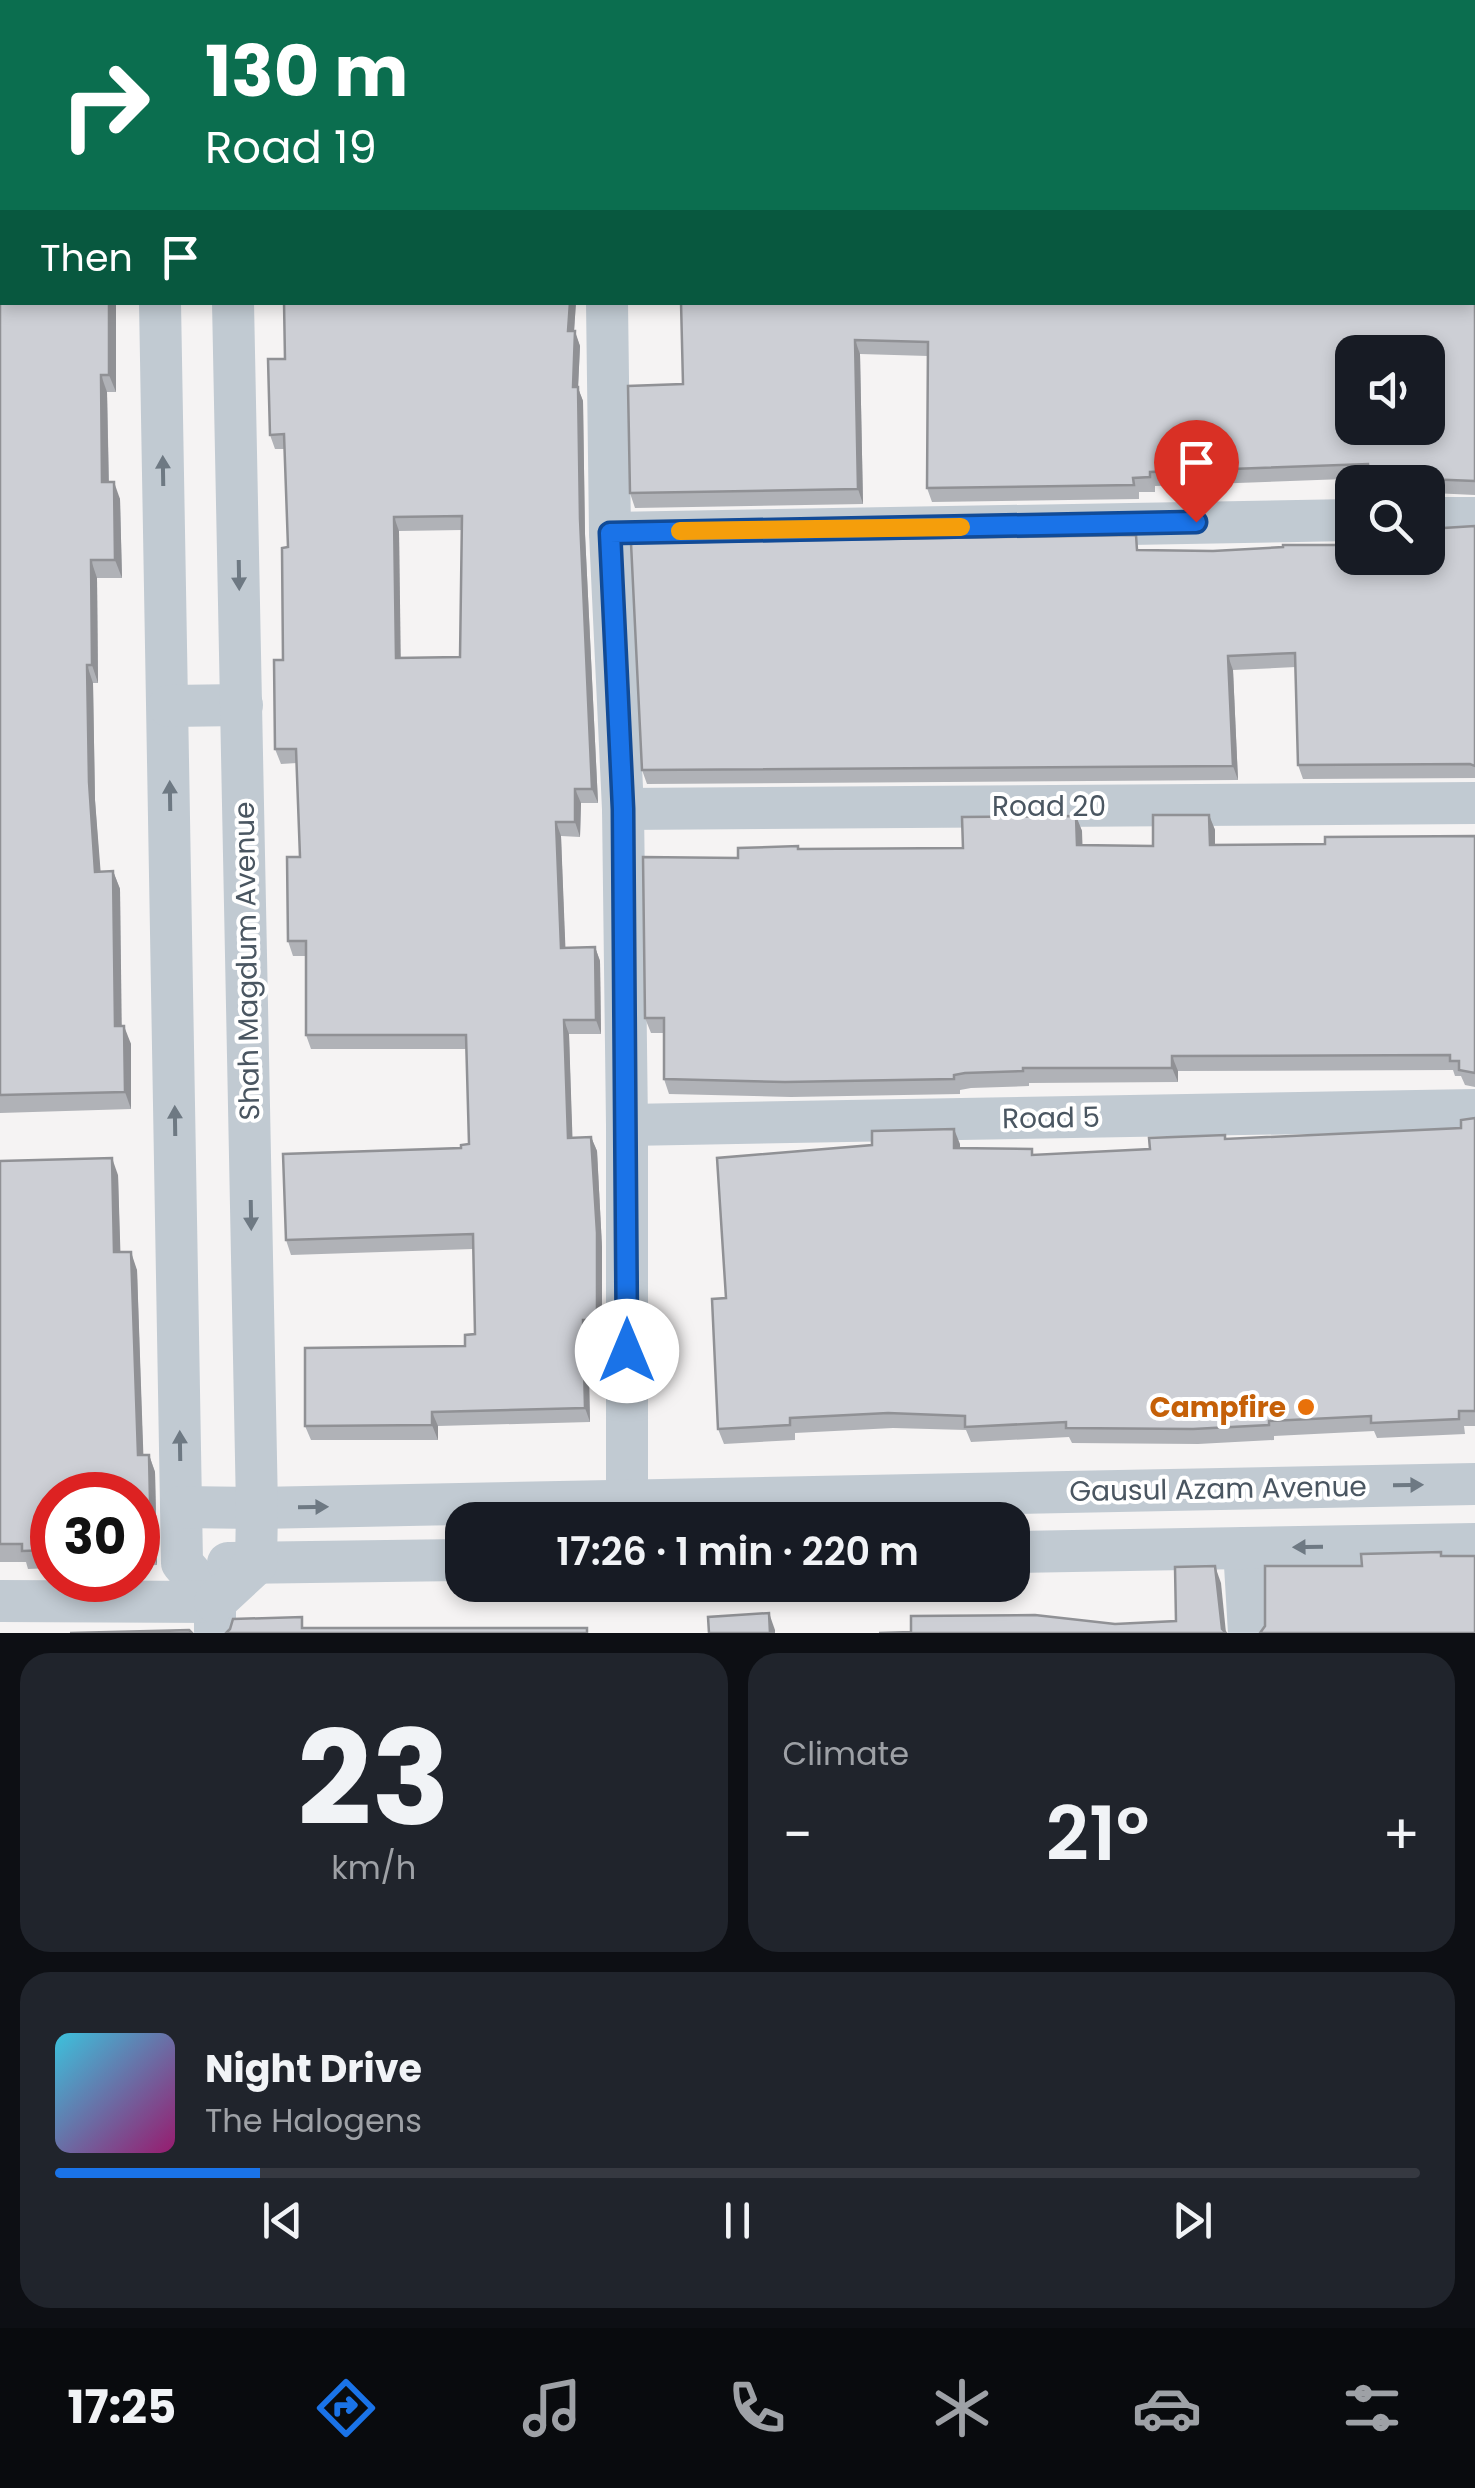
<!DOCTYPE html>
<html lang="en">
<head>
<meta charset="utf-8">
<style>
  :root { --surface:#171b24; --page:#20242c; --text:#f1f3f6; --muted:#9ea1a6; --line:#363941; --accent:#1a73e8 }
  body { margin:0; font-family:Poppins,sans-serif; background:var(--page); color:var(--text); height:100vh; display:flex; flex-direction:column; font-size:38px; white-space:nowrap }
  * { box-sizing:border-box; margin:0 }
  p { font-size:32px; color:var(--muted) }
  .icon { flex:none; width:55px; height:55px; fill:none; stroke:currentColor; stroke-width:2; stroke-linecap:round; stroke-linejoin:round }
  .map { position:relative; height:1633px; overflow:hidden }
  .side { display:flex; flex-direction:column; gap:20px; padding:20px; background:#0d0f14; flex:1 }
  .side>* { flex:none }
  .banner { position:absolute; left:0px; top:0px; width:1475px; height:305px; box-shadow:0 5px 15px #0003; background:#0b6e4f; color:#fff; overflow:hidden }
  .buttons { position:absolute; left:1335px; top:335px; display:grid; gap:20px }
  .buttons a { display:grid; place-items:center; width:110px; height:110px; border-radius:20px; background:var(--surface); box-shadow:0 5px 15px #0003; font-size:50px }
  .speed { position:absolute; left:30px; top:1472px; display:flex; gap:20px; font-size:50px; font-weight:700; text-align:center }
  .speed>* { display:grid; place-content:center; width:130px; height:130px; border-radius:50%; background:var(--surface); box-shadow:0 5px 15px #0003; line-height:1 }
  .speed .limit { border:15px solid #d22; background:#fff; color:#111 }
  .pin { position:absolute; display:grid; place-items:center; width:85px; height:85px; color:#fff; margin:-102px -42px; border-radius:50% 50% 50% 0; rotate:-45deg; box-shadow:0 0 10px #0007 }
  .pin .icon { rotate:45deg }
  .me { position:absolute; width:110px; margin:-55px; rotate:0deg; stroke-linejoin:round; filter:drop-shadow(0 0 8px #0008) }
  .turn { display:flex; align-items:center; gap:35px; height:210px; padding:0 40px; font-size:45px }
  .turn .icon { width:130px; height:130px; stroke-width:2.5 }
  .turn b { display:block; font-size:70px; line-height:85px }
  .then { display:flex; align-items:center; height:95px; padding:0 40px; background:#0003; gap:20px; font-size:38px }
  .big { font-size:75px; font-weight:600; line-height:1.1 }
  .side .tile { flex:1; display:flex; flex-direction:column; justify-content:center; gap:15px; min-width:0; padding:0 35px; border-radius:30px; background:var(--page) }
  .side .dial { align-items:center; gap:0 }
  .dial b { font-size:130px; line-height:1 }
  .song { display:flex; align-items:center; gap:30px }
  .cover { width:120px; height:120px; border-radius:15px; background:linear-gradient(135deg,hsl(190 70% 55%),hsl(320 70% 35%)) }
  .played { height:10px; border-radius:5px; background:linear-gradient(90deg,var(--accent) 15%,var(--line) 15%) }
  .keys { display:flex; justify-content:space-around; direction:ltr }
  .heat { display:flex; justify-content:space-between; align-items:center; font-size:55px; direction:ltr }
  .side .tiles { flex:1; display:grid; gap:20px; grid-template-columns:1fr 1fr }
  .tile:last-child { grid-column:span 2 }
  .trip { position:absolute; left:445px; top:1502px; width:585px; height:100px; border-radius:30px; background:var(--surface); box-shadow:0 5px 15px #0003; font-weight:600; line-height:100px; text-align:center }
  .dock { display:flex; height:160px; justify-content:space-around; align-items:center; background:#090b0e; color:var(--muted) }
  .dock .icon { width:70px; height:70px }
  .dock .on { color:var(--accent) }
  .dock b { font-size:45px; color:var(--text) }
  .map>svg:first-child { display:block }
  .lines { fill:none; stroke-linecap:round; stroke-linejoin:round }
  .minor { stroke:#c1cad2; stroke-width:42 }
  .wall { fill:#b0b2b7; fill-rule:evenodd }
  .shaded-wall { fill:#909195 }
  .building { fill:#cdcfd5; stroke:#909195; stroke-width:2.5; fill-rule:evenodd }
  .oneway { fill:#6e7983 }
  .route-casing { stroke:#114b97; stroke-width:25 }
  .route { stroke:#1a73e8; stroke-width:18 }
  .slow { stroke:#f59e0b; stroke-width:18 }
  .food-dot { fill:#e8710a; stroke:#fff; stroke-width:4 }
  .labels { text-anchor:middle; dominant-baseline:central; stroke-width:8; stroke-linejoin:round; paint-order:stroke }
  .street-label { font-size:28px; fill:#4a5661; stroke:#fff }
  .food-label { font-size:28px; font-weight:bold; fill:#c56008; stroke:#fff; text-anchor:end }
</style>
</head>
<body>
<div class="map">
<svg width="1475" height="1633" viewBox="0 0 1475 1633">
  <rect width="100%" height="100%" fill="#f5f3f3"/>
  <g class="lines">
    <!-- minor -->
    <g class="minor">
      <polyline points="153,0 153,2"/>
      <polyline points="227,0 227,2"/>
      <polyline points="605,0 605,2"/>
      <polyline points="1472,212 1475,212"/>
      <polyline points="160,302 182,1563 215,1602 215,1633"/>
      <polyline points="607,302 610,533 623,809 627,1125 627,1501"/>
      <polyline points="1428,518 1475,518"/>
      <polyline points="610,533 1352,520"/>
      <polyline points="169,706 242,705"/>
      <polyline points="623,809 1475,803"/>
      <polyline points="627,1125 1475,1110"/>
      <polyline points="181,1507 257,1508 1475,1484"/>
      <polyline points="1244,1548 1249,1633"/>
      <polyline points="1012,1552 1475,1544"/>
      <polyline points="228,1563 462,1560"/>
      <polyline points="0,1601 215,1602"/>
      <polyline points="215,1602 256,1564 257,1508 233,302"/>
    </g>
  </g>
  <!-- wall -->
  <g class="wall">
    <polygon points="0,0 109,0 109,2 2,2 116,302 116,392 107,392 109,482 120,499 122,578 97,578 98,683 93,683 95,800 100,872 113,871 120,889 121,1026 131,1044 131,1109 0,1113"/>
    <polygon points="1475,221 1475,495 1432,493 1428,482 1373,482 1371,478 1155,486 1155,492 1139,492 1139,499 932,502 927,488 928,356 860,354 863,504 635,508 630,493 683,384 681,302 1472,302"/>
    <path d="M 284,302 L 576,302 L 574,331 L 580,346 L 578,388 L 583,401 L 585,534 L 598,803 L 581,803 L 580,837 L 561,836 L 565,948 L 595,947 L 600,961 L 601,1034 L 569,1034 L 572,1138 L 591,1137 L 597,1151 L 602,1247 L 602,1334 L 588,1334 L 590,1422 L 438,1426 L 438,1440 L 311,1440 L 305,1426 L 465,1346 L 475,1334 L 473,1249 L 291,1255 L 286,1240 L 469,1144 L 466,1049 L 311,1049 L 306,1035 L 306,956 L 293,956 L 288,941 L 300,857 L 297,763 L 281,764 L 275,749 L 283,660 L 288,547 L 285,449 L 275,449 L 270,435 L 285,359 ZM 462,530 L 460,657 L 400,658 L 399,531 Z"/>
    <polygon points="1475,526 1475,778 1303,779 1298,765 1296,667 1233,670 1238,780 647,784 642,770 1142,550 1352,558"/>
    <polygon points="1209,815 1215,830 1215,845 1325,844 1475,836 1475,1087 1465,1085 1461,1076 1455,1076 1453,1070 1178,1071 1178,1082 1029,1083 1029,1086 971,1088 960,1090 960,1094 791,1097 669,1094 664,1079 664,1033 651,1033 645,1018 738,858 798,846 799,849 963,848 1076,816 1082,831 1082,845 1153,846"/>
    <polygon points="1475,1118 1475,1426 1464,1426 1465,1434 1377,1438 1374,1431 1274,1436 1274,1440 1198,1444 1072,1443 1069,1437 971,1442 966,1430 893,1428 795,1433 795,1440 724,1444 718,1429 726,1298 960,1144 960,1148 1034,1155 1150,1149 1227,1139 1461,1128"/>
    <polygon points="0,1161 118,1175 120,1252 137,1270 143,1455 149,1455 155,1472 157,1565 138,1566 138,1495 52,1495 52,1568 28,1569 26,1562 0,1562"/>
  </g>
  <!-- shaded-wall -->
  <g class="shaded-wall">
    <polygon points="109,302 116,302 116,392 109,375"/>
    <polygon points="570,302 576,302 573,346 568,331"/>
    <polygon points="575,331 580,346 578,388 583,401 585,534 598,803 592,789 573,387"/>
    <polygon points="855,340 860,354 863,504 858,489"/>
    <polygon points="101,375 107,392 109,500 102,482"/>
    <polygon points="114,482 120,499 122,578 115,560"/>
    <polygon points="394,517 399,531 401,673 396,658"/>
    <polygon points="91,560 97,578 98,683 92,665"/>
    <polygon points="1228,656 1233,670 1238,780 1233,766"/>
    <polygon points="87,665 93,683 95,800 102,889 95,872 89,782"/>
    <polygon points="575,789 581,803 580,837 575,822"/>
    <polygon points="1209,815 1215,830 1215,860 1210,845"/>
    <polygon points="1076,816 1082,831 1083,860 1077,845"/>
    <polygon points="556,822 561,836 566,962 561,948"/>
    <polygon points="113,871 120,889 122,1044 115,1026"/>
    <polygon points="595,947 600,961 601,1034 596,1020"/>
    <polygon points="564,1020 569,1034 573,1153 568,1138"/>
    <polygon points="124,1026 131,1044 131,1109 125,1092"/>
    <polygon points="1172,1056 1178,1071 1178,1082 1172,1068"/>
    <polygon points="954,1129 960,1144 960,1163 954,1148"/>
    <polygon points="591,1137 597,1151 602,1247 602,1334 597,1320"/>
    <polygon points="112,1158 118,1175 121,1270 114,1252"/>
    <polygon points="131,1252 137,1270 144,1473 138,1455"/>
    <polygon points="583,1320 588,1334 590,1422 585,1408"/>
    <polygon points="432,1412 438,1426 438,1440 432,1425"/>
    <polygon points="149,1455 155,1472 157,1565 151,1547"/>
    <polygon points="1215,1566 1221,1583 1226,1633 1222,1629"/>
    <polygon points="769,1613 775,1630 775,1633 770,1633"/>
  </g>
  <!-- building -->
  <g class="building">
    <polygon points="0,0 103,0 103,2 2,2 2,302 109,302 109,375 101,375 102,482 114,482 115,560 91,560 92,665 87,665 89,782 95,872 113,871 115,1026 124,1026 125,1092 0,1095"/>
    <rect x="277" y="0" width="292" height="2"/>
    <polygon points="640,0 1475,0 1475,174 1472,174 1472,2 640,2"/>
    <path d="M 1475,221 L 1475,481 L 1426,479 L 1426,469 L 1369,472 L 1368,464 L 1150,472 L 1150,477 L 1133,478 L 1134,485 L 927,488 L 928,342 L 855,340 L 858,489 L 630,493 L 628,386 L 683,384 L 681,302 L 1472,302 L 1472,222 ZM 1352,352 L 1428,352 L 1428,428 L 1352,428 Z"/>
    <path d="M 284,302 L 570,302 L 568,331 L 575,331 L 573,387 L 578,387 L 580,519 L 592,789 L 575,789 L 575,822 L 556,822 L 561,948 L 595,947 L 596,1020 L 564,1020 L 568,1138 L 591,1137 L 597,1233 L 597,1320 L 583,1320 L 585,1408 L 432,1412 L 432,1425 L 305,1426 L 305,1348 L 465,1346 L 465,1335 L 475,1334 L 473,1234 L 286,1240 L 283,1154 L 461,1148 L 461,1145 L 469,1144 L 466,1035 L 306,1035 L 306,941 L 288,941 L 287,857 L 300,857 L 296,749 L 275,749 L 274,660 L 283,660 L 282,548 L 288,547 L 284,434 L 270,435 L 268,359 L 285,359 ZM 462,516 L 460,657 L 396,658 L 394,517 Z"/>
    <polygon points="1475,526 1475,766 1470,764 1298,765 1295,653 1228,656 1233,766 642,770 631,543 1136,535 1137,550 1213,551 1283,547 1283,545 1352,545 1352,558 1428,558 1428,529"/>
    <polygon points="1153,815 1209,815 1210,845 1325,844 1325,837 1475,836 1475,1073 1459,1070 1459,1061 1450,1061 1450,1055 1172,1056 1172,1068 1023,1068 1023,1071 965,1073 954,1075 954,1079 785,1082 664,1079 664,1018 645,1018 643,857 738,858 738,848 798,846 798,849 963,848 962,817 1076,816 1077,845 1153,846"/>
    <polygon points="1475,1118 1475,1411 1459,1411 1459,1419 1371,1423 1371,1416 1269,1421 1269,1425 1193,1429 1066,1428 1066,1422 965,1427 965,1416 888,1413 790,1418 790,1425 718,1429 712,1299 726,1298 717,1158 872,1145 872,1131 954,1129 954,1148 1032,1149 1032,1155 1150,1149 1149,1138 1225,1135 1225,1139 1461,1128 1461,1120"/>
    <polygon points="112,1158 114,1252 131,1252 138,1455 149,1455 151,1547 138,1548 138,1495 52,1495 52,1550 22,1551 22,1544 0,1544 0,1161"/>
    <polygon points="1441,1552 1441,1556 1475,1556 1475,1633 1260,1633 1265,1626 1265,1566 1362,1566 1361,1554"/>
    <polygon points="1215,1566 1222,1629 1226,1633 879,1633 911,1632 911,1616 1035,1615 1115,1624 1176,1621 1175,1567"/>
    <polygon points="769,1613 770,1633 709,1633 708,1617"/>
    <polygon points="302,1617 302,1628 587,1628 587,1633 226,1633 230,1629 233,1619"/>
    <polygon points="189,1630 192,1633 70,1633"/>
  </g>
  <!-- one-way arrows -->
  <defs><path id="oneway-solid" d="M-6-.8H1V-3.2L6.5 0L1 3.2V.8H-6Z" transform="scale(2.5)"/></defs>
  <g class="oneway">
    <use href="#oneway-solid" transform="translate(163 471) rotate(-91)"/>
    <use href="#oneway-solid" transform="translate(239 575) rotate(89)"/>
    <use href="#oneway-solid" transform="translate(170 796) rotate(-91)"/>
    <use href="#oneway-solid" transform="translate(175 1121) rotate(-91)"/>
    <use href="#oneway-solid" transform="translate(251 1215) rotate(89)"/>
    <use href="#oneway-solid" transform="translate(180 1446) rotate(-91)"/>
    <use href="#oneway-solid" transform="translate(1408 1485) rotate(-1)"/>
    <use href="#oneway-solid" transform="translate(313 1507) rotate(-1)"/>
    <use href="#oneway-solid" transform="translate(1308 1547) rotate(179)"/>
  </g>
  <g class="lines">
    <!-- route casing -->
    <g class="route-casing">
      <polyline id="route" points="627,1351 623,809 610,533 1196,522"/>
    </g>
    <!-- route -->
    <use href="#route" class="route"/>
    <!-- slow -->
    <polyline class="slow" points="680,531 961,527"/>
  </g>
  <!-- markers -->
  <circle class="food-dot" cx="1306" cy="1407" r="10"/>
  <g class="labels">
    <!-- street labels -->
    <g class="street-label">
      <text x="1049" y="806">Road 20</text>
      <text transform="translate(247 961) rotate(-91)">Shah Magdum Avenue</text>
      <text transform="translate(1051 1118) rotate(-1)">Road 5</text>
      <text transform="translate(1218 1489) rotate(-1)">Gausul Azam Avenue</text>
    </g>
    <!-- food labels -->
    <g class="food-label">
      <text x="1286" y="1407">Campfire</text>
    </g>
  </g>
</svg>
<div class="buttons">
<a><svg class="icon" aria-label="sound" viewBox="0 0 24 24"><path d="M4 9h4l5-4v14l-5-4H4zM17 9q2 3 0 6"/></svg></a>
<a><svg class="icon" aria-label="search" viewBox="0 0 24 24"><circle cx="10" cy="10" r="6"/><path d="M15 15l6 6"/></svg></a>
</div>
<div class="speed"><div class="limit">30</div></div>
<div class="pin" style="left:1196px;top:522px;background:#d93025"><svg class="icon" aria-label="arrive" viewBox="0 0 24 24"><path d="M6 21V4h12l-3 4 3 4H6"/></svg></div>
<svg class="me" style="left:627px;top:1351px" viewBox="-20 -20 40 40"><circle r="19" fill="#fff"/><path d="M0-13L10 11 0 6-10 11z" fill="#1a73e8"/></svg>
<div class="trip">17:26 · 1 min · 220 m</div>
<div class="banner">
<div class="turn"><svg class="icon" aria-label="right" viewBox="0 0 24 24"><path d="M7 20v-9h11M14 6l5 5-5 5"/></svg><div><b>130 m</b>Road 19</div></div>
<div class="then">Then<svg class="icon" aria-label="arrive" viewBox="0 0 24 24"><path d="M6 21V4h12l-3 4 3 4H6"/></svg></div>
</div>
</div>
<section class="side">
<div class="tiles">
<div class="tile dial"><b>23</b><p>km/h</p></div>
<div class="tile"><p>Climate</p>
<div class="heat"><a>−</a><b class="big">21°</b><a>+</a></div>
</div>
<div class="tile">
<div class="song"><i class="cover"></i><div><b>Night Drive</b><p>The Halogens</p></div></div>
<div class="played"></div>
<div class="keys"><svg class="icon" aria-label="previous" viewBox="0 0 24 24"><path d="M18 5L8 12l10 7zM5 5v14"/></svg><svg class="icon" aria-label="pause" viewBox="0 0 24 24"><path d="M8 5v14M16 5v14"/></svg><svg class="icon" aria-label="next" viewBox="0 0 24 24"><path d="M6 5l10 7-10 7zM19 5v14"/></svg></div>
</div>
</div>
</section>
<nav class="dock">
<b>17:25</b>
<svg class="icon on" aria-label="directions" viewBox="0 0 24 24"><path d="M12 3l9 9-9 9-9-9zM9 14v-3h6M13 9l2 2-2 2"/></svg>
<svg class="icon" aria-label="music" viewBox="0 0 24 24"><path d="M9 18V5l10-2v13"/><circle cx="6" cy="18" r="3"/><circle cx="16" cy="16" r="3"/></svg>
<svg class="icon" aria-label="phone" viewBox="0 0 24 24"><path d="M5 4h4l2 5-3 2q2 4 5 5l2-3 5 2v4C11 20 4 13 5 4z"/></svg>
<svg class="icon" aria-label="climate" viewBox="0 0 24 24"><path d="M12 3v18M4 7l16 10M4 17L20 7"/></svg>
<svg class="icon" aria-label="car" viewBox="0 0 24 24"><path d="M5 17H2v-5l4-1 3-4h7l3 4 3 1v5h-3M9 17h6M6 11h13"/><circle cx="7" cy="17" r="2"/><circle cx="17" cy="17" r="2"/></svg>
<svg class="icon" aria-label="filters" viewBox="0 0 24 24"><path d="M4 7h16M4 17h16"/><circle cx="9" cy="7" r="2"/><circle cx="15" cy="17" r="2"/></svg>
</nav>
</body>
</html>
